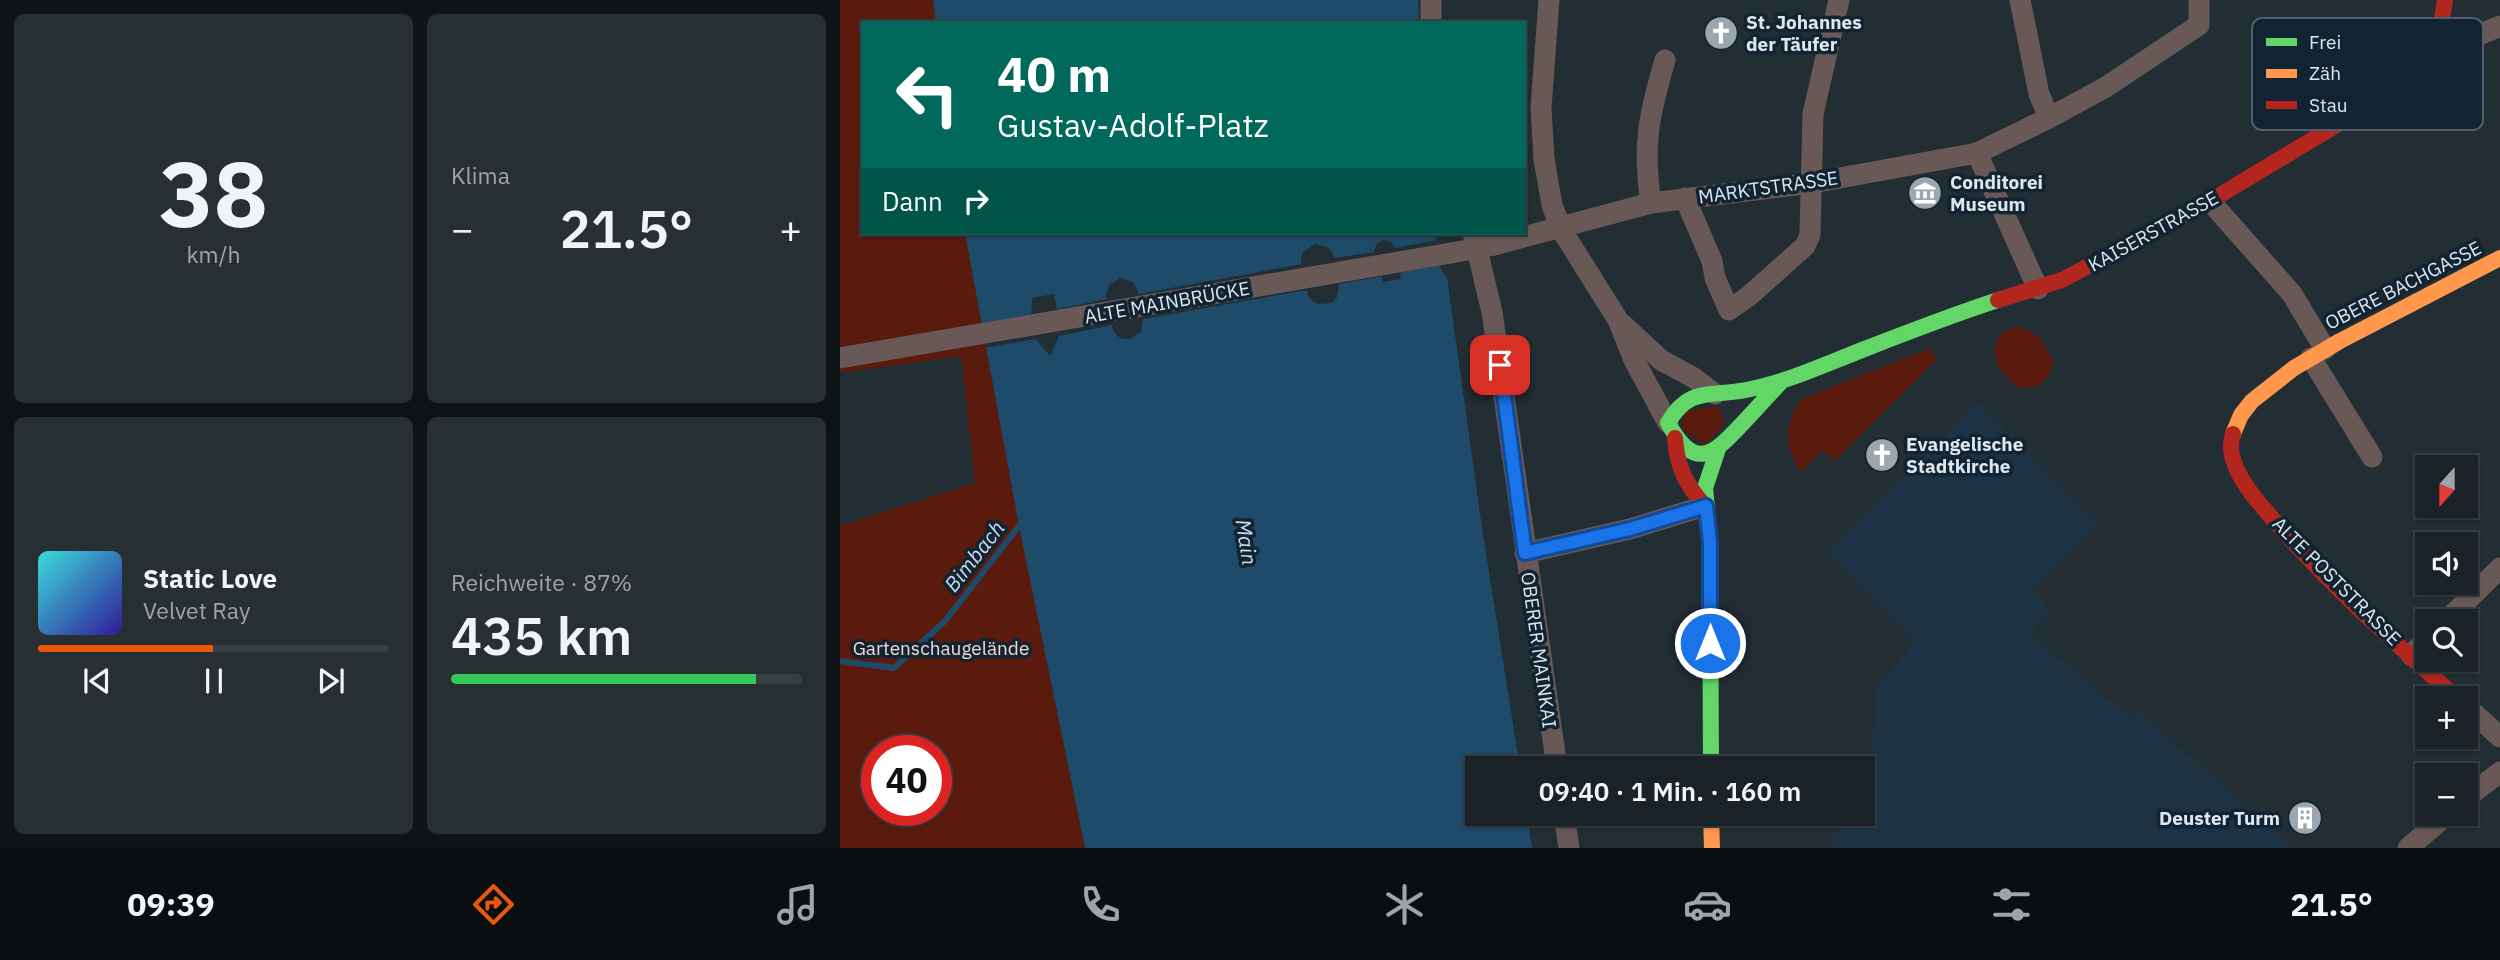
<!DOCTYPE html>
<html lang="de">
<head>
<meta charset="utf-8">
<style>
  :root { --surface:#1a2227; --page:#272f33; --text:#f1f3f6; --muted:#9fa4a7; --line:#383f44; --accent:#ea580c }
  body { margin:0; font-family:"IBM Plex Sans",sans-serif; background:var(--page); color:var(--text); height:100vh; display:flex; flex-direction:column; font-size:26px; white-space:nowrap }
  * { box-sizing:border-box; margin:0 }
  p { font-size:23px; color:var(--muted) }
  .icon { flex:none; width:38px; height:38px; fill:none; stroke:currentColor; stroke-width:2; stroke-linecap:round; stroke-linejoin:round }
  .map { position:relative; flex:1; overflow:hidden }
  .side { display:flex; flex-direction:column; gap:14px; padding:14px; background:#0e1315; width:840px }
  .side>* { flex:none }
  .top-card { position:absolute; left:21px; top:21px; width:665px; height:214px; border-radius:0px; box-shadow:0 2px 5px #0004,0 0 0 2px var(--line); background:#00695c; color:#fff; overflow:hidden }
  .needle { width:46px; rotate:201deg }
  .controls { position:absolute; left:1575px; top:455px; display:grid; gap:14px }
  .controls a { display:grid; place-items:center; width:63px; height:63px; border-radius:0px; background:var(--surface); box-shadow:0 2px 5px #0004,0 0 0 2px var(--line); font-size:35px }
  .speed { position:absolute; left:21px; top:735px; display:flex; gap:14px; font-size:35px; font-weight:700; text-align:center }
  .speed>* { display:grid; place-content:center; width:91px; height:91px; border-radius:50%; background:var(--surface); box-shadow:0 2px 5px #0004,0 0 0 2px var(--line); line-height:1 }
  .speed .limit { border:10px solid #d22; background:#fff; color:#111 }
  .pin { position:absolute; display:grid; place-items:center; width:60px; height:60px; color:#fff; margin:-30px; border-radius:14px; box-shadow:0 4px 10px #0006 }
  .me { position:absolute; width:77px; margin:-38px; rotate:0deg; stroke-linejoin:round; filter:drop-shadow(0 0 5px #0008) }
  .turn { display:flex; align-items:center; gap:24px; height:147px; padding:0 21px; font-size:32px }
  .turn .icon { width:91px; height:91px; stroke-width:2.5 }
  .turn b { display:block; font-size:49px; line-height:60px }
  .then { display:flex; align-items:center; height:66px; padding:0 21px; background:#0003; gap:14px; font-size:26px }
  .big { font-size:52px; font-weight:600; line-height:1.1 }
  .side .tile { flex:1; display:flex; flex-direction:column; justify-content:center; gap:10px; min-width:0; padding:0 24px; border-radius:10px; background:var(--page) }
  .side .dial { align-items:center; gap:0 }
  .dial b { font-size:91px; line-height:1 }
  .song { display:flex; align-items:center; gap:21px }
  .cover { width:84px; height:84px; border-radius:10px; background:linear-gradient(135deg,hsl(180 70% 55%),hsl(250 70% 35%)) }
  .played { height:7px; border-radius:4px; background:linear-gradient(90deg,var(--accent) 50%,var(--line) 50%) }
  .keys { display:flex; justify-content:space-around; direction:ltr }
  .heat { display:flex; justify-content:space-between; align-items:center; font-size:38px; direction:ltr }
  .charge { height:10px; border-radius:5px; background:linear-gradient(90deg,#34c759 87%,var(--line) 0) }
  .side .tiles { flex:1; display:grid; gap:14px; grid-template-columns:repeat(2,1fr) }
  .trip { position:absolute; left:625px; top:756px; width:410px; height:70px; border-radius:0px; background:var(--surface); box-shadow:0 2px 5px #0004,0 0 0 2px var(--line); font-weight:600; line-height:70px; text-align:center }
  .tab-bar { display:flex; height:112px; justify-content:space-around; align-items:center; background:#0a0e10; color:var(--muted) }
  .tab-bar .icon { width:49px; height:49px }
  .tab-bar .active { color:var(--accent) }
  .tab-bar b { font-size:32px; color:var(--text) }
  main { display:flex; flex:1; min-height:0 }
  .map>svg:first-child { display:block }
  .built { fill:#1d3344 }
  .green { fill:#5a1b0d; fill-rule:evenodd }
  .water { fill:#1e4b6a; fill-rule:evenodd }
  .pier { fill:#222d34; fill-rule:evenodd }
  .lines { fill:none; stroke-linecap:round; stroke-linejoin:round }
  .stream { stroke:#1e4b6a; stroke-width:6 }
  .street { stroke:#695956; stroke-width:21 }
  .fast { stroke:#63d668; stroke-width:16 }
  .slow { stroke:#ff974d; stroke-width:16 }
  .jam { stroke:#b3261e; stroke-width:16 }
  .street-bridge { stroke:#695956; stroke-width:21 }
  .route-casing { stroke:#114b97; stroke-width:18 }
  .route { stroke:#1a73e8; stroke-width:12 }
  .labels { text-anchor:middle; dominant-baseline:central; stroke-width:7; stroke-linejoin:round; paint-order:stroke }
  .poi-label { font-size:19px; font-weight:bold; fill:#dce7f0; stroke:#122431; text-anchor:start }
  .street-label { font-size:19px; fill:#dce7f0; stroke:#122431 }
  .park-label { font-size:19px; fill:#f4d9d2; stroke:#122431 }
  .water-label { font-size:21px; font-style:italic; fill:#c8dded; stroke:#122431 }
  .key { fill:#122431; stroke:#4f5e6a; stroke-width:2 }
  .key-label { font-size:19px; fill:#dce7f0 }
</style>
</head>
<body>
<main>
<section class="side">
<div class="tiles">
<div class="tile dial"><b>38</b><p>km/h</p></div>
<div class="tile"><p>Klima</p>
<div class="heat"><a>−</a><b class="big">21.5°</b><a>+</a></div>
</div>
<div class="tile">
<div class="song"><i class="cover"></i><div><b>Static Love</b><p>Velvet Ray</p></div></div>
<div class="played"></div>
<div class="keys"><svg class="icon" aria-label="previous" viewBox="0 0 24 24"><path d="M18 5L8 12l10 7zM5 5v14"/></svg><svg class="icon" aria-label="pause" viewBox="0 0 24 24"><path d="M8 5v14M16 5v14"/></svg><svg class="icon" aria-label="next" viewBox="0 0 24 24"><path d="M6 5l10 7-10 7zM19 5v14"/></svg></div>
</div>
<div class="tile"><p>Reichweite · 87%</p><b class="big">435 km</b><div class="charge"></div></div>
</div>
</section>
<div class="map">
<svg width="1660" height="848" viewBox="0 0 1660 848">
  <rect width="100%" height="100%" fill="#222d34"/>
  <!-- built -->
  <polygon class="built" points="1138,402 1258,524 1191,590 1211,611 1190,634 1292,720 1300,712 1451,848 993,848 994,814 1022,814 1022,768 1003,768 1006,754 1028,760 1035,723 1036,688 1075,642 987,552"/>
  <!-- green -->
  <g class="green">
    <path d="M 0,0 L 93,0 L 96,23 L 23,23 L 23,233 L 125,233 L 179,526 L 245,848 L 0,848 L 0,526 L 135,483 L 121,356 L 0,373 ZM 37,751 L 96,751 L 96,810 L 37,810 Z"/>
    <path d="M 1178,327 L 1191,331 L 1195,336 L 1198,335 L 1214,362 C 1204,386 1202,387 1177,388 L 1156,364 L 1158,362 C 1150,345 1160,329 1178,327 Z"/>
    <path d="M 1088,349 L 1098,358 L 994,461 L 983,450 L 961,472 C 944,449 944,421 962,399 Z"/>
    <polygon points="877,406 881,411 885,423 866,445 842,429 844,411"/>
  </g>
  <!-- water -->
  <g class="water">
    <polygon points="93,0 578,0 579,23 96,23"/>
    <path d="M 125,233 L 595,233 L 601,270 L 607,277 L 642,528 L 680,768 L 637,768 L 637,814 L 687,814 L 692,848 L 245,848 L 179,526 ZM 551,242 L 555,248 L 561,279 L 543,282 L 535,248 L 537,244 ZM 475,244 L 492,252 L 497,297 L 478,304 L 468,296 L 461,257 ZM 280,278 L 297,288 L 301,332 L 289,339 L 273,331 L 266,293 ZM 214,295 L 218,336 L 210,355 L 196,339 L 192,298 Z"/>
  </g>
  <!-- pier -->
  <path class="pier" d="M 543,240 L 551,242 L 555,248 L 598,240 L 603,265 L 556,273 L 551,246 L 544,244 L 540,246 L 538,252 L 544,276 L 499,284 L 497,297 L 493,302 L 485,304 L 472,301 L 467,290 L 303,319 L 301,332 L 289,339 L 283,339 L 277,336 L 272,325 L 219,336 L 210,356 L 196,339 L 144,348 L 139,324 L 191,314 L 192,298 L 214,294 L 217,309 L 267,299 L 268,286 L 280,278 L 293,282 L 299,294 L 462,264 L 461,257 L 464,251 L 475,244 L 488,247 L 495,258 L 534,252 L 537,244 ZM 475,248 L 485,250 L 491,259 L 495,291 L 491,299 L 485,301 L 479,301 L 472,295 L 465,258 L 470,249 ZM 280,282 L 291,285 L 295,295 L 300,326 L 294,334 L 289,336 L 284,336 L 276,329 L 270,293 L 272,288 ZM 211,298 L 215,336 L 209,349 L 200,338 L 195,314 L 195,301 Z"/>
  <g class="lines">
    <!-- stream -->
    <polyline class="stream" points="0,661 54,668 105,621 179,526 185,524"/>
    <!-- street -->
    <g class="street">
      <polyline points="709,0 701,108 704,159 712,205 721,229 778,320 794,360 828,423"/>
      <polyline points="1180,0 1199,94 1209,118"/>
      <polyline points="591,23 591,0"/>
      <polyline points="1603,50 1660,26"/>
      <polyline points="1137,153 1198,289"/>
      <polyline points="845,198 872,261 875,278 889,310 909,296 965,246 970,235 973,114 999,0"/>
      <polyline points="1370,201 1452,294 1485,349"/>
      <path d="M 811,203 C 802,145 809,115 825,60"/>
      <polyline points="633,233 652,312 717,768"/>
      <polyline points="654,245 811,203 972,183 1137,153 1209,118 1266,87 1359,25 1359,0"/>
      <polyline points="782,324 821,360 854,378 875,394"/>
      <polyline points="0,358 611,253"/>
      <polyline points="1471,358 1532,457"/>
      <polyline points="685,553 790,529 865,506"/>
      <polyline points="1606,621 1660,568"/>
      <polyline points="1571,655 1587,639"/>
      <polyline points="1626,706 1660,737"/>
      <polyline points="1626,798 1660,772"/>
      <polyline points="724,814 729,848"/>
      <polyline points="1568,848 1608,814"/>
    </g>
    <!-- fast -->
    <g class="fast">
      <path d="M 940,383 C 927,397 915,410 902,424 C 873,455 855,472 828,423 C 849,386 871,397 906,390 C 947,382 984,365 1022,350 C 1068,332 1112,315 1158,300"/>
      <polyline points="871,768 870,543 865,488 878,449"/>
    </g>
    <!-- slow -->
    <g class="slow">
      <polyline points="1393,434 1401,415 1412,401 1454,368 1500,341 1660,258"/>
      <polyline points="871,814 872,848"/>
    </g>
    <!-- jam -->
    <g class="jam">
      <polyline points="1158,300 1222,280 1370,201 1515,114 1603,50 1601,25 1605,0"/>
      <path d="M 1393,434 C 1389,445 1391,455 1395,465 C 1402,484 1419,503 1432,518 C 1488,584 1553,641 1617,698"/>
      <path d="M 835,438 C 837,467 846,485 865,506"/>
    </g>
    <!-- street-bridge -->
    <polyline class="street-bridge" points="611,253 654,245"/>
  </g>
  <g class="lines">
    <!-- route casing -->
    <g class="route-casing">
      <polyline id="route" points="660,365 685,553 790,529 866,506 870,543 870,643"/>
    </g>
    <!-- route -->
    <use href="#route" class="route"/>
  </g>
  <!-- icons -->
  <defs>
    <g id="church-disc" transform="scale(1.75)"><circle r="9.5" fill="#9ba6ae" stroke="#122431"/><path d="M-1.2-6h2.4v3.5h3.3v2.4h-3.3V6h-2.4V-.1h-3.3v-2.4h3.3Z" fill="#fff"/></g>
    <g id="museum-disc" transform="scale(1.75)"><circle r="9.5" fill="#9ba6ae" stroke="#122431"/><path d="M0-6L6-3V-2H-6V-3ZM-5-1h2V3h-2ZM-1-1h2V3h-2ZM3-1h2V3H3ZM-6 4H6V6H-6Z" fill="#fff"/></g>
    <g id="building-disc" transform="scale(1.75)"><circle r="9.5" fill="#9ba6ae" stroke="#122431"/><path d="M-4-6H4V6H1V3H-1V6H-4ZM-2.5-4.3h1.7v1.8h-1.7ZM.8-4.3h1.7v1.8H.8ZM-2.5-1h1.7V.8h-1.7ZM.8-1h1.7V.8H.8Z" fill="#fff"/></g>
  </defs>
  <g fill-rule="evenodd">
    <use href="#church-disc" x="881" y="33"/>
    <use href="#museum-disc" x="1085" y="193"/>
    <use href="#church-disc" x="1042" y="455"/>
    <use href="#building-disc" x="1465" y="818"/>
  </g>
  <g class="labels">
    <!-- poi labels -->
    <g class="poi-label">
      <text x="906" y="22">St. Johannes<tspan x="906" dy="22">der Täufer</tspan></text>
      <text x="1110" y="182">Conditorei<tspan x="1110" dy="22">Museum</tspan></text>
      <text x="1066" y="444">Evangelische<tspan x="1066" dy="22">Stadtkirche</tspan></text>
      <text x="1440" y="818" text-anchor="end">Deuster Turm</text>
    </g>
    <!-- street labels -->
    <g class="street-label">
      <text transform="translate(928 187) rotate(-8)">MARKTSTRASSE</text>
      <text transform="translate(1313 231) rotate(-29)">KAISERSTRASSE</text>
      <text transform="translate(1563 285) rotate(-27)">OBERE BACHGASSE</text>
      <text transform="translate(327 302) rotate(-10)">ALTE MAINBRÜCKE</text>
      <text transform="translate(1497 581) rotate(45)">ALTE POSTSTRASSE</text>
      <text transform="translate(699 650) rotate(82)">OBERER MAINKAI</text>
    </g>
    <!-- park labels -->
    <g class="park-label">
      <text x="101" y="648">Gartenschaugelände</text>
    </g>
    <!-- water labels -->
    <g class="water-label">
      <text transform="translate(407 542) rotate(81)">Main</text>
      <text transform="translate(134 556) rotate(-52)">Bimbach</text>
    </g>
  </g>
  <!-- legend -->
  <rect x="1412" y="18" width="231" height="112" rx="10" class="key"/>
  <rect x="1426" y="38" width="31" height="8" fill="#63d668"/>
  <rect x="1426" y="69" width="31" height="9" fill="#ff974d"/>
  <rect x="1426" y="101" width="31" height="8" fill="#b3261e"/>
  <g class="key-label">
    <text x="1469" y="49">Frei</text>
    <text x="1469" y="80">Zäh</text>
    <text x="1469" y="112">Stau</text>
  </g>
</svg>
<div class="controls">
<a><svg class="needle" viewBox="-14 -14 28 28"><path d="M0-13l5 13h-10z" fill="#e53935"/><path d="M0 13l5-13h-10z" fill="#9fa4a7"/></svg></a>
<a><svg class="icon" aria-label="sound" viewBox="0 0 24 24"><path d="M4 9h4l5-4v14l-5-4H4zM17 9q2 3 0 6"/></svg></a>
<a><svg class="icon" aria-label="search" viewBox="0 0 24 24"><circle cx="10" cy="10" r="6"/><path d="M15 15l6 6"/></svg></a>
<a>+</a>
<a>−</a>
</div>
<div class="speed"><div class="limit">40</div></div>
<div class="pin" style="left:660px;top:365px;background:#d93025"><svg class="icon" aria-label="arrive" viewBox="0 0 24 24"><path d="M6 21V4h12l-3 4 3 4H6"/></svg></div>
<svg class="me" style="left:870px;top:643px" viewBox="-20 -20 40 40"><circle r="17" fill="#1a73e8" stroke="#fff" stroke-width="3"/><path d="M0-11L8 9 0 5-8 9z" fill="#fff"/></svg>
<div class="trip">09:40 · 1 Min. · 160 m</div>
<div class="top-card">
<div class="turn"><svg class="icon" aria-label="left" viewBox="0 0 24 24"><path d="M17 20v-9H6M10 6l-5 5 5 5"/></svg><div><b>40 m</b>Gustav-Adolf-Platz</div></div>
<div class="then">Dann<svg class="icon" aria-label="right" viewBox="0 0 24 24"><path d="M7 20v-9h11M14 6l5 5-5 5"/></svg></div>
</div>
</div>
</main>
<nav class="tab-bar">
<b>09:39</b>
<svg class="icon active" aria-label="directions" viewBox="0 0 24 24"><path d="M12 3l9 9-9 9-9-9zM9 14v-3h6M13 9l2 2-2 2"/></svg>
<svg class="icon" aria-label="music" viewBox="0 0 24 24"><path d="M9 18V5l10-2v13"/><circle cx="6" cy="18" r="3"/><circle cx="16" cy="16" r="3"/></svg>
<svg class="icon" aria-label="phone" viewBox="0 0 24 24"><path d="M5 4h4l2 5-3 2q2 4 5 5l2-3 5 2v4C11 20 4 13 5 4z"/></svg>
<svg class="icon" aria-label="climate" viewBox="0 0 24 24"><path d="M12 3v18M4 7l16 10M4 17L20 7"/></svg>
<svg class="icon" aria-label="car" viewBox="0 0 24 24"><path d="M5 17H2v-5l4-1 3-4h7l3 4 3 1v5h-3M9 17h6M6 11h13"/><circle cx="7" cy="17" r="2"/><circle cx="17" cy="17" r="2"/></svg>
<svg class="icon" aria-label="filters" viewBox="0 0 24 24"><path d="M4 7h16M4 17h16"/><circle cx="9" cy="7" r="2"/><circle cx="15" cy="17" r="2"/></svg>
<b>21.5°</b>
</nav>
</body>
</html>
